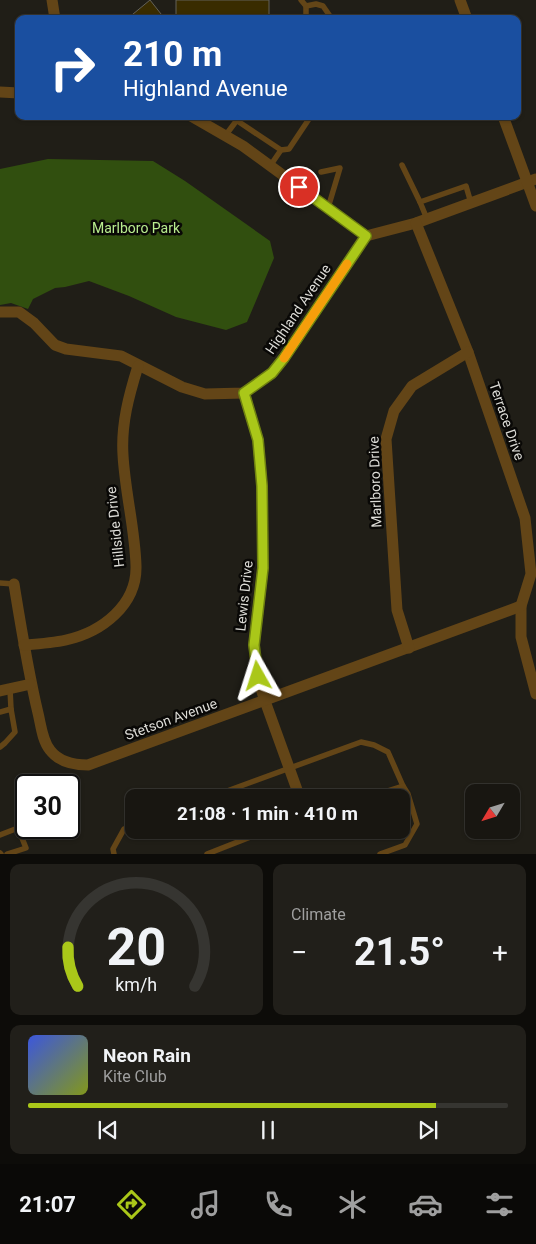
<!DOCTYPE html>
<html lang="en">
<head>
<meta charset="utf-8">
<style>
  :root { --surface:#181611; --page:#211f1a; --text:#f1f3f6; --muted:#9f9f9f; --line:#363531; --accent:#aac719 }
  body { margin:0; font-family:Roboto,sans-serif; background:var(--page); color:var(--text); height:100vh; display:flex; flex-direction:column; font-size:19px; white-space:nowrap }
  * { box-sizing:border-box; margin:0 }
  p { font-size:16px; color:var(--muted) }
  .icon { flex:none; width:28px; height:28px; fill:none; stroke:currentColor; stroke-width:2; stroke-linecap:round; stroke-linejoin:round }
  .map { position:relative; height:854px; overflow:hidden }
  .side { display:flex; flex-direction:column; gap:10px; padding:10px; background:#0d0c09; flex:1 }
  .side>* { flex:none }
  .guide { position:absolute; left:15px; top:15px; width:506px; height:105px; border-radius:10px; box-shadow:0 1px 4px #0004,0 0 0 1px var(--line); background:#1a4fa0; color:#fff; overflow:hidden }
  .needle { width:32px; rotate:232deg }
  .controls { position:absolute; left:465px; top:784px; display:grid; gap:10px }
  .controls a { display:grid; place-items:center; width:55px; height:55px; border-radius:10px; background:var(--surface); box-shadow:0 1px 4px #0004,0 0 0 1px var(--line); font-size:25px }
  .speed { position:absolute; left:15px; top:774px; display:flex; gap:10px; font-size:25px; font-weight:700; text-align:center }
  .speed>* { display:grid; place-content:center; width:65px; height:65px; border-radius:50%; background:var(--surface); box-shadow:0 1px 4px #0004,0 0 0 1px var(--line); line-height:1 }
  .speed .limit { border:2px solid #111; border-radius:8px; background:#fff; color:#111 }
  .pin { position:absolute; display:grid; place-items:center; width:42px; height:42px; color:#fff; margin:-21px; border:2px solid #fff; border-radius:50%; box-shadow:0 1px 5px #0007 }
  .me { position:absolute; width:55px; margin:-28px; rotate:354deg; stroke-linejoin:round; filter:drop-shadow(0 0 4px #0008) }
  .turn { display:flex; align-items:center; gap:18px; height:105px; padding:0 25px; font-size:22px }
  .turn .icon { width:65px; height:65px; stroke-width:2.5 }
  .turn b { display:block; font-size:35px; line-height:42px }
  .big { font-size:38px; font-weight:700; line-height:1.1 }
  .side .tile { flex:1; display:flex; flex-direction:column; justify-content:center; gap:8px; min-width:0; padding:0 18px; border-radius:10px; background:var(--page) }
  .side .dial { align-items:center; gap:0 }
  .dial svg { height:130px; overflow:visible; fill:none; stroke:var(--line); stroke-width:7; stroke-linecap:round; text-anchor:middle }
  .dial text { fill:var(--text); stroke:none }
  .song { display:flex; align-items:center; gap:15px }
  .cover { width:60px; height:60px; border-radius:8px; background:linear-gradient(135deg,hsl(230 70% 55%),hsl(70 70% 35%)) }
  .played { height:5px; border-radius:2px; background:linear-gradient(90deg,var(--accent) 85%,var(--line) 85%) }
  .keys { display:flex; justify-content:space-around; direction:ltr }
  .heat { display:flex; justify-content:space-between; align-items:center; font-size:28px; direction:ltr }
  .side .tiles { flex:1; display:grid; gap:10px; grid-template-columns:1fr 1fr }
  .tile:last-child { grid-column:span 2 }
  .trip { position:absolute; left:125px; top:789px; width:285px; height:50px; border-radius:10px; background:var(--surface); box-shadow:0 1px 4px #0004,0 0 0 1px var(--line); font-weight:700; line-height:50px; text-align:center }
  .tabs { display:flex; height:80px; justify-content:space-around; align-items:center; background:#0a0907; color:var(--muted) }
  .tabs .icon { width:35px; height:35px }
  .tabs .on { color:var(--accent) }
  .tabs b { font-size:22px; color:var(--text) }
  .map>svg:first-child { display:block }
  .green { fill:#314f0f }
  .building { fill:#392c00; stroke:#636159 }
  .lines { fill:none; stroke-linecap:round; stroke-linejoin:round }
  .lane { stroke:#634517; stroke-width:5.5 }
  .street { stroke:#634517; stroke-width:11 }
  .route-casing { stroke:#6e8110; stroke-width:12 }
  .route { stroke:#aac719; stroke-width:9 }
  .slow { stroke:#f59e0b; stroke-width:9 }
  .labels { text-anchor:middle; dominant-baseline:central; stroke-width:5; stroke-linejoin:round; paint-order:stroke }
  .park-label { font-size:14px; fill:#b8ec8e; stroke:#090806 }
  .street-label { font-size:14px; fill:#dddcd7; stroke:#090806 }
</style>
</head>
<body>
<div class="map">
<svg width="536" height="854" viewBox="0 0 536 854">
  <rect width="100%" height="100%" fill="#201e17"/>
  <!-- green -->
  <polygon class="green" points="48,159 153,161 185,181 270,241 274,258 247,322 226,330 176,317 129,296 89,281 65,287 55,288 33,299 28,309 11,303 0,305 0,169"/>
  <!-- building -->
  <g class="building">
    <polygon points="150,0 165,19 127,19"/>
    <rect x="176" y="0" width="93" height="19"/>
  </g>
  <g class="lines">
    <!-- lane -->
    <g class="lane">
      <polyline points="301,0 306,6 306,19"/>
      <polyline points="306,6 316,4 323,6 332,19"/>
      <polyline points="236,120 281,150"/>
      <polyline points="225,136 240,116"/>
      <polyline points="402,165 420,202"/>
      <polyline points="270,166 281,150 289,149 311,116"/>
      <polyline points="321,172 340,168 328,208"/>
      <polyline points="427,219 420,202 466,186 471,203"/>
      <polyline points="0,583 14,584"/>
      <polyline points="10,689 11,709"/>
      <polyline points="0,712 11,709 15,732 5,743 0,747"/>
      <polyline points="208,798 361,742 374,745 388,752 403,786 408,794 417,824 405,845 380,854"/>
      <polyline points="365,798 403,786"/>
      <polyline points="0,835 18,828 26,848 7,854"/>
      <polyline points="0,853 1,854"/>
      <polyline points="114,854 113,849 124,829 134,825"/>
      <polyline points="207,854 268,830"/>
    </g>
    <!-- street -->
    <g class="street">
      <polyline points="52,0 55,19"/>
      <polyline points="460,0 467,19"/>
      <polyline points="0,92 19,93"/>
      <polyline points="191,116 243,146 366,236 416,223 536,179"/>
      <polyline points="503,116 536,206"/>
      <polyline points="416,223 468,352 525,518 531,574 521,606 521,637 536,694"/>
      <polyline points="0,312 19,312 34,323 55,345 66,349 121,356 182,387 205,394 244,393 272,373 284,358 366,236"/>
      <polyline points="244,393 258,440 262,486 263,568 254,645 257,676 265,701 300,798"/>
      <path d="M 14,584 C 21,627 28,671 38,713 C 41,725 42,740 50,750 C 59,762 74,765 88,765 L 521,606"/>
      <path d="M 24,645 C 38,644 53,643 66,640 C 102,632 137,605 136,566 C 135,529 125,492 123,455 C 121,424 129,395 138,366"/>
      <polyline points="409,648 397,610 386,439 394,411 412,386 468,352"/>
      <polyline points="0,691 31,684"/>
    </g>
  </g>
  <g class="lines">
    <!-- route casing -->
    <g class="route-casing">
      <polyline id="route" points="258,676 254,645 263,568 262,486 258,440 244,393 272,373 284,358 366,236 299,187"/>
    </g>
    <!-- route -->
    <use href="#route" class="route"/>
    <!-- slow -->
    <polyline class="slow" points="284,358 347,264"/>
  </g>
  <g class="labels">
    <!-- park labels -->
    <g class="park-label">
      <text x="136" y="228">Marlboro Park</text>
    </g>
    <!-- street labels -->
    <g class="street-label">
      <text transform="translate(298 309) rotate(-56)">Highland Avenue</text>
      <text transform="translate(507 421) rotate(71)">Terrace Drive</text>
      <text transform="translate(375 482) rotate(-92)">Marlboro Drive</text>
      <text transform="translate(115 527) rotate(-96)">Hillside Drive</text>
      <text transform="translate(244 596) rotate(-84)">Lewis Drive</text>
      <text transform="translate(171 719) rotate(-20)">Stetson Avenue</text>
    </g>
  </g>
</svg>
<div class="controls">
<a><svg class="needle" viewBox="-14 -14 28 28"><path d="M0-13l5 13h-10z" fill="#e53935"/><path d="M0 13l5-13h-10z" fill="#9f9f9f"/></svg></a>
</div>
<div class="speed"><div class="limit">30</div></div>
<div class="pin" style="left:299px;top:187px;background:#d93025"><svg class="icon" aria-label="arrive" viewBox="0 0 24 24"><path d="M6 21V4h12l-3 4 3 4H6"/></svg></div>
<svg class="me" style="left:258px;top:676px" viewBox="-20 -20 40 40"><path d="M0-17L14 15 0 8-14 15z" fill="#aac719" stroke="#fff" stroke-width="4"/></svg>
<div class="trip">21:08 · 1 min · 410 m</div>
<div class="guide">
<div class="turn"><svg class="icon" aria-label="right" viewBox="0 0 24 24"><path d="M7 20v-9h11M14 6l5 5-5 5"/></svg><div><b>210 m</b>Highland Avenue</div></div>
</div>
</div>
<section class="side">
<div class="tiles">
<div class="tile dial"><svg viewBox="0 0 100 80">
<path d="M14 69A42 42 0 1 1 86 69"/>
<path d="M14 69A42 42 0 0 1 8 45" stroke="#aac719"/>
<text x="50" y="56" font-size="32" font-weight="700">20</text>
<text x="50" y="72" font-size="11">km/h</text>
</svg></div>
<div class="tile"><p>Climate</p>
<div class="heat"><a>−</a><b class="big">21.5°</b><a>+</a></div>
</div>
<div class="tile">
<div class="song"><i class="cover"></i><div><b>Neon Rain</b><p>Kite Club</p></div></div>
<div class="played"></div>
<div class="keys"><svg class="icon" aria-label="previous" viewBox="0 0 24 24"><path d="M18 5L8 12l10 7zM5 5v14"/></svg><svg class="icon" aria-label="pause" viewBox="0 0 24 24"><path d="M8 5v14M16 5v14"/></svg><svg class="icon" aria-label="next" viewBox="0 0 24 24"><path d="M6 5l10 7-10 7zM19 5v14"/></svg></div>
</div>
</div>
</section>
<nav class="tabs">
<b>21:07</b>
<svg class="icon on" aria-label="directions" viewBox="0 0 24 24"><path d="M12 3l9 9-9 9-9-9zM9 14v-3h6M13 9l2 2-2 2"/></svg>
<svg class="icon" aria-label="music" viewBox="0 0 24 24"><path d="M9 18V5l10-2v13"/><circle cx="6" cy="18" r="3"/><circle cx="16" cy="16" r="3"/></svg>
<svg class="icon" aria-label="phone" viewBox="0 0 24 24"><path d="M5 4h4l2 5-3 2q2 4 5 5l2-3 5 2v4C11 20 4 13 5 4z"/></svg>
<svg class="icon" aria-label="climate" viewBox="0 0 24 24"><path d="M12 3v18M4 7l16 10M4 17L20 7"/></svg>
<svg class="icon" aria-label="car" viewBox="0 0 24 24"><path d="M5 17H2v-5l4-1 3-4h7l3 4 3 1v5h-3M9 17h6M6 11h13"/><circle cx="7" cy="17" r="2"/><circle cx="17" cy="17" r="2"/></svg>
<svg class="icon" aria-label="filters" viewBox="0 0 24 24"><path d="M4 7h16M4 17h16"/><circle cx="9" cy="7" r="2"/><circle cx="15" cy="17" r="2"/></svg>
</nav>
</body>
</html>
